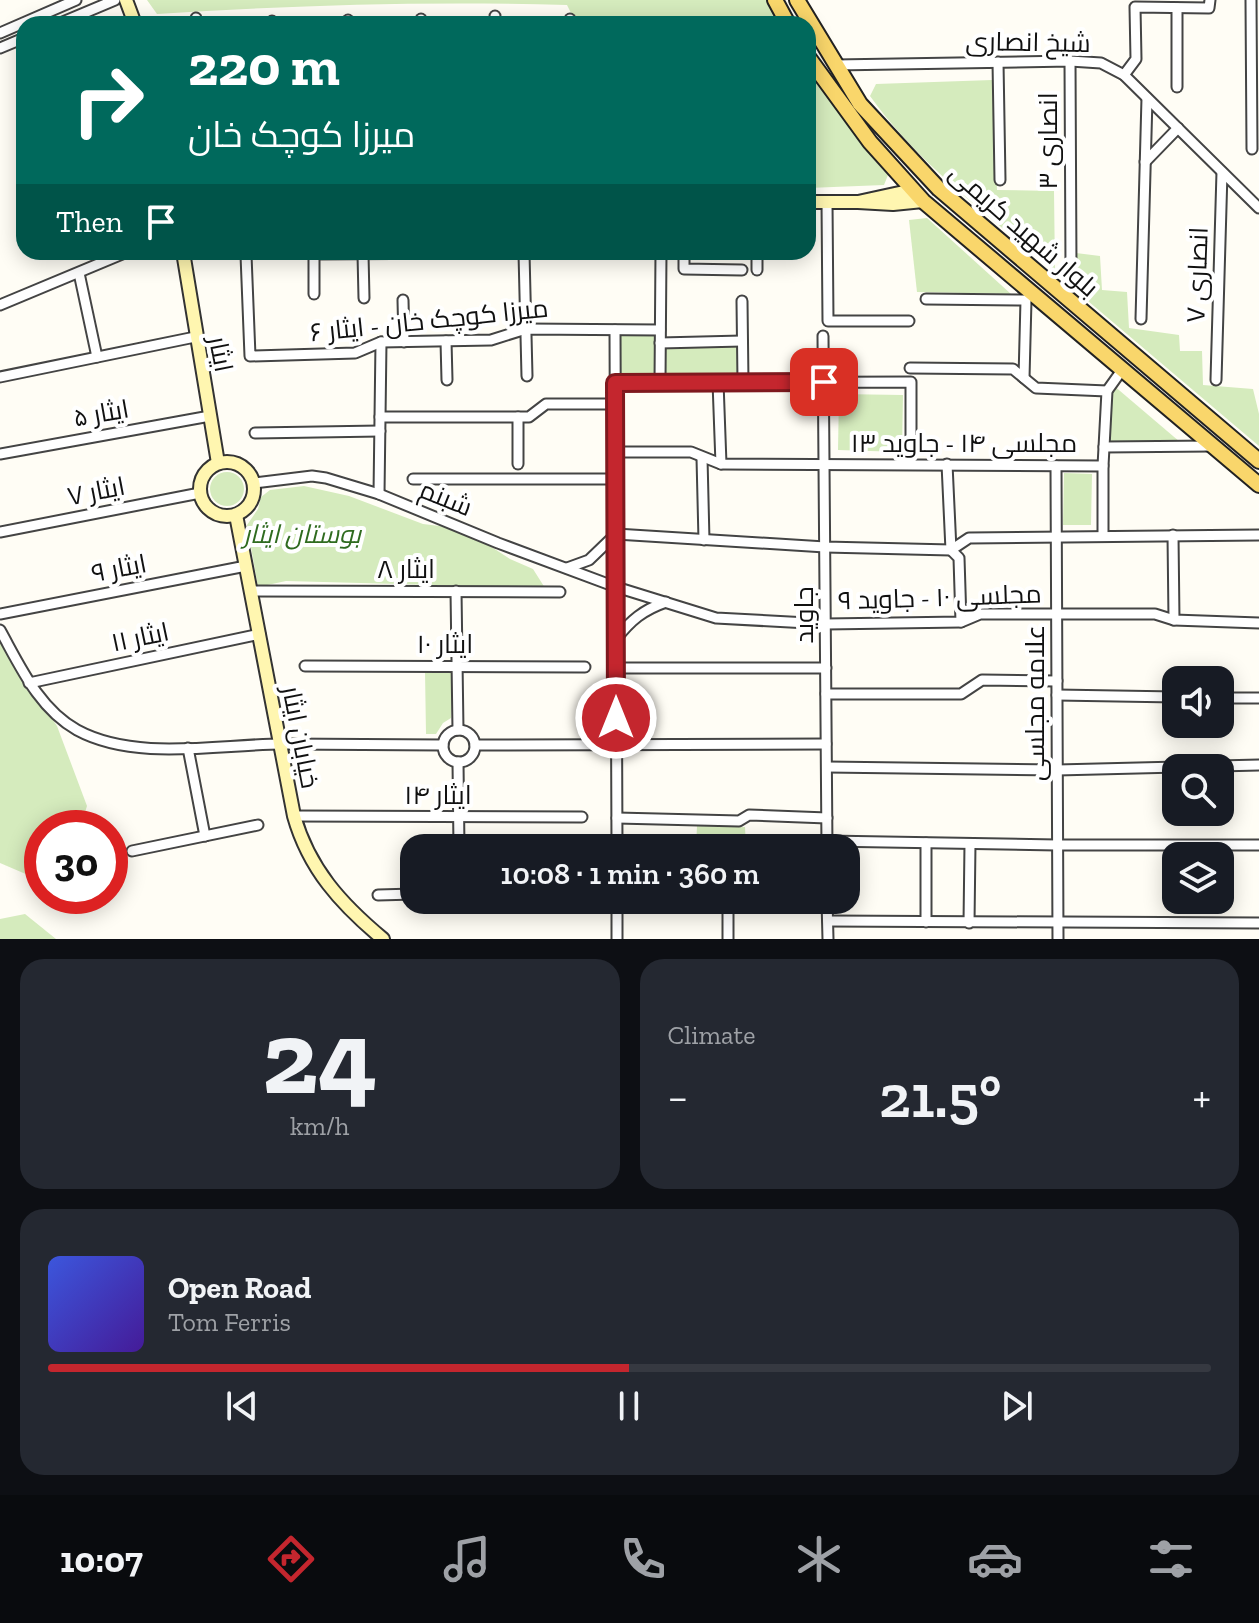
<!DOCTYPE html>
<html lang="en">
<head>
<meta charset="utf-8">
<style>
  :root { --surface:#171b24; --page:#242831; --text:#f1f3f6; --muted:#9ea1a6; --line:#363941; --accent:#c4262e }
  body { margin:0; font-family:"Zilla Slab",Cairo,serif; background:var(--page); color:var(--text); height:100vh; display:flex; flex-direction:column; font-size:30px; white-space:nowrap }
  * { box-sizing:border-box; margin:0 }
  p { font-size:26px; color:var(--muted) }
  .icon { flex:none; width:44px; height:44px; fill:none; stroke:currentColor; stroke-width:2; stroke-linecap:round; stroke-linejoin:round }
  .map { position:relative; height:939px; overflow:hidden }
  .panel { display:flex; flex-direction:column; gap:20px; padding:20px; background:#0d0f14; flex:1 }
  .panel>* { flex:none }
  .hud { position:absolute; left:16px; top:16px; width:800px; height:244px; border-radius:24px; box-shadow:0 4px 20px #0003; background:#00695c; color:#fff; overflow:hidden }
  .tools { position:absolute; left:1162px; top:666px; display:grid; gap:16px }
  .tools a { display:grid; place-items:center; width:72px; height:72px; border-radius:16px; background:var(--surface); box-shadow:0 4px 20px #0003; font-size:40px }
  .speed { position:absolute; left:24px; top:810px; display:flex; gap:16px; font-size:40px; font-weight:700; text-align:center }
  .speed>* { display:grid; place-content:center; width:104px; height:104px; border-radius:50%; background:var(--surface); box-shadow:0 4px 20px #0003; line-height:1 }
  .speed .limit { border:12px solid #d22; background:#fff; color:#111 }
  .pin { position:absolute; display:grid; place-items:center; width:68px; height:68px; color:#fff; margin:-34px; border-radius:16px; box-shadow:0 4px 12px #0006 }
  .me { position:absolute; width:88px; margin:-44px; rotate:0deg; stroke-linejoin:round; filter:drop-shadow(0 0 6px #0008) }
  .turn { display:flex; align-items:center; gap:28px; height:168px; padding:0 40px; font-size:36px }
  .turn .icon { width:104px; height:104px; stroke-width:2.5 }
  .turn b { display:block; font-size:56px; line-height:68px }
  .then { display:flex; align-items:center; height:76px; padding:0 40px; background:#0003; gap:16px; font-size:30px }
  .big { font-size:60px; font-weight:600; line-height:1.1 }
  .panel .widget { flex:1; display:flex; flex-direction:column; justify-content:center; gap:12px; min-width:0; padding:0 28px; border-radius:24px; background:var(--page) }
  .panel .dial { align-items:center; gap:0 }
  .dial b { font-size:104px; line-height:1 }
  .song { display:flex; align-items:center; gap:24px }
  .cover { width:96px; height:96px; border-radius:12px; background:linear-gradient(135deg,hsl(230 70% 55%),hsl(260 70% 35%)) }
  .played { height:8px; border-radius:4px; background:linear-gradient(90deg,var(--accent) 50%,var(--line) 50%) }
  .keys { display:flex; justify-content:space-around; direction:ltr }
  .heat { display:flex; justify-content:space-between; align-items:center; font-size:44px; direction:ltr }
  .panel .tiles { flex:1; display:grid; gap:20px; grid-template-columns:1fr 1fr }
  .widget:last-child { grid-column:span 2 }
  .trip { position:absolute; left:400px; top:834px; width:460px; height:80px; border-radius:24px; background:var(--surface); box-shadow:0 4px 20px #0003; font-weight:600; line-height:80px; text-align:center }
  .dock { display:flex; height:128px; justify-content:space-around; align-items:center; background:#090b0e; color:var(--muted) }
  .dock .icon { width:56px; height:56px }
  .dock .current { color:var(--accent) }
  .dock b { font-size:36px; color:var(--text) }
  .map>svg:first-child { display:block }
  .green { fill:#d5ebbd }
  .lines { fill:none; stroke-linecap:round; stroke-linejoin:round }
  .street-casing { stroke:#444; stroke-width:13 }
  .secondary-casing { stroke:#333; stroke-width:16 }
  .primary-casing { stroke:#222; stroke-width:18 }
  .street { stroke:#fff; stroke-width:9 }
  .secondary { stroke:#fff6b0; stroke-width:12 }
  .primary { stroke:#f9d66b; stroke-width:14 }
  .route-casing { stroke:#7f191e; stroke-width:20 }
  .route { stroke:#c4262e; stroke-width:14 }
  .labels { text-anchor:middle; dominant-baseline:central; stroke-width:8; stroke-linejoin:round; paint-order:stroke }
  .street-label { font-size:26px; fill:#111; stroke:#fff }
  .park-label { font-size:26px; font-style:italic; fill:#2f6b1f; stroke:#fff }
</style>
</head>
<body>
<div class="map">
<svg width="1259" height="939" viewBox="0 0 1259 939">
  <rect width="100%" height="100%" fill="#fffdf5"/>
  <!-- green -->
  <g class="green">
    <path d="M 147,0 L 768,0 L 781,24 L 611,24 L 575,21 L 567,5 C 430,1 294,5 157,14 Z"/>
    <polygon points="808,70 876,162 888,175 884,185 808,188"/>
    <path d="M 992,80 L 997,190 L 1054,191 L 1055,272 C 991,217 919,165 870,96 L 876,84 Z"/>
    <polygon points="927,218 1011,294 917,292 909,220"/>
    <polygon points="1076,253 1100,256 1102,290 1127,292 1129,328 1179,335 1180,351 1202,351 1203,385 1253,389 1259,414 1259,446 1075,290"/>
    <polygon points="619,332 661,332 661,345 741,343 744,378 621,378"/>
    <polygon points="1113,385 1180,442 1109,443"/>
    <polygon points="839,394 903,395 902,452 838,450"/>
    <circle cx="227" cy="489" r="17"/>
    <polygon points="1064,473 1092,474 1091,525 1063,525"/>
    <polygon points="304,486 349,496 423,524 464,529 510,559 533,569 545,588 286,581 258,587 247,525 258,509 261,497 270,490"/>
    <polygon points="0,642 57,726 87,806 80,828 42,828 42,881 0,863"/>
    <polygon points="425,671 453,673 451,718 443,723 436,734 426,734"/>
    <polygon points="697,826 745,827 746,848 696,848"/>
    <polygon points="25,914 56,939 0,939 0,919"/>
  </g>
  <g class="lines">
    <!-- street casing -->
    <g class="street-casing">
      <g id="street">
        <polyline points="1251,0 1252,149"/>
        <polyline points="1177,8 1177,87"/>
        <polyline points="495,16 495,24"/>
        <polyline points="196,18 197,24"/>
        <polyline points="421,19 421,24"/>
        <polyline points="570,19 570,24"/>
        <polyline points="272,21 272,24"/>
        <polyline points="58,24 115,0"/>
        <polyline points="348,24 348,20"/>
        <polyline points="0,33 76,0"/>
        <polyline points="0,48 24,38"/>
        <polyline points="1070,61 1071,268"/>
        <polyline points="998,62 1000,180"/>
        <polyline points="835,65 1070,61 1101,63 1124,75 1259,208"/>
        <polyline points="1124,75 1136,59 1135,7 1209,8 1210,0"/>
        <polyline points="1145,162 1178,128"/>
        <polyline points="827,202 828,321 909,321"/>
        <polyline points="684,252 684,269 742,270"/>
        <polyline points="524,253 527,376"/>
        <polyline points="314,254 648,252"/>
        <polyline points="363,254 364,298"/>
        <polyline points="246,255 250,356 355,353 381,342 491,340 526,329 660,330"/>
        <polyline points="757,270 757,252"/>
        <polyline points="79,273 97,357"/>
        <polyline points="314,294 314,252"/>
        <polyline points="926,299 1026,300"/>
        <polyline points="403,300 404,342"/>
        <polyline points="742,301 743,382"/>
        <polyline points="0,305 127,252"/>
        <polyline points="1141,319 1147,98"/>
        <polyline points="615,330 617,848"/>
        <polyline points="823,336 827,848"/>
        <polyline points="446,341 447,380"/>
        <polyline points="660,343 742,341"/>
        <polyline points="910,368 1013,369 1036,388 1107,391"/>
        <polyline points="0,377 195,337"/>
        <polyline points="1024,378 1026,300"/>
        <polyline points="1216,380 1222,172"/>
        <polyline points="660,382 661,252"/>
        <polyline points="718,382 721,464"/>
        <polyline points="615,383 911,382 911,463"/>
        <polyline points="380,417 529,417 546,404 615,404"/>
        <polyline points="518,417 518,464"/>
        <polyline points="255,433 380,431"/>
        <polyline points="1104,447 1212,446"/>
        <polyline points="616,452 691,452 721,464 1103,466"/>
        <polyline points="0,454 210,416"/>
        <polyline points="702,458 704,540"/>
        <polyline points="947,464 951,550 959,558 961,622"/>
        <polyline points="1056,466 1058,939"/>
        <polyline points="413,479 616,479"/>
        <polyline points="254,483 312,476 326,478 379,494 498,543 616,587 716,618 826,624 961,622 980,614 1155,614 1174,620 1259,623"/>
        <polyline points="379,494 381,342"/>
        <polyline points="0,532 200,493"/>
        <polyline points="1103,535 1103,466 1107,391 1122,370"/>
        <polyline points="1173,535 1174,620"/>
        <polyline points="567,568 589,560 616,534 825,547 951,550 969,538 1259,535"/>
        <polyline points="251,591 560,592"/>
        <polyline points="456,591 458,730"/>
        <polyline points="0,614 246,566"/>
        <path d="M 0,630 C 20,666 39,709 77,730 C 136,762 219,744 283,744 C 336,744 389,745 443,745"/>
        <path d="M 616,639 C 631,620 643,610 666,602"/>
        <polyline points="305,666 585,667"/>
        <polyline points="616,668 826,668"/>
        <polyline points="29,683 260,634"/>
        <polyline points="826,694 961,694 982,680 1057,681"/>
        <polyline points="1057,695 1176,697"/>
        <polyline points="1220,698 1259,698"/>
        <circle cx="459" cy="746" r="16"/>
        <polyline points="475,745 826,744"/>
        <polyline points="188,748 205,836"/>
        <polyline points="458,762 459,848"/>
        <polyline points="827,767 1057,770 1259,765"/>
        <polyline points="294,816 582,817"/>
        <polyline points="617,818 739,821 749,815 827,818"/>
        <polyline points="827,841 1057,845 1259,845"/>
        <polyline points="132,851 258,825"/>
        <polyline points="378,895 414,894"/>
        <polyline points="827,900 828,939"/>
        <polyline points="828,921 1259,923"/>
        <polyline points="926,922 926,843"/>
        <polyline points="969,923 970,844"/>
        <polyline points="617,939 617,900"/>
        <polyline points="728,939 728,900"/>
      </g>
    </g>
    <!-- secondary casing -->
    <g class="secondary-casing">
      <g id="secondary">
        <polyline points="126,0 135,24"/>
        <polyline points="913,190 858,202 893,204 923,201"/>
        <polyline points="808,202 858,202"/>
        <polyline points="183,252 218,463"/>
        <circle cx="227" cy="489" r="27"/>
        <path d="M 236,515 L 294,816 C 309,869 341,904 383,939"/>
      </g>
    </g>
    <!-- primary casing -->
    <g class="primary-casing">
      <g id="primary">
        <polyline points="775,0 788,24"/>
        <polyline points="797,0 860,104 939,189 1259,461"/>
        <polyline points="808,57 870,142 923,201 1259,485"/>
      </g>
    </g>
    <!-- street -->
    <use href="#street" class="street"/>
    <!-- secondary -->
    <use href="#secondary" class="secondary"/>
    <!-- primary -->
    <use href="#primary" class="primary"/>
  </g>
  <g class="lines">
    <!-- route casing -->
    <g class="route-casing">
      <polyline id="route" points="616,718 615,383 824,382"/>
    </g>
    <!-- route -->
    <use href="#route" class="route"/>
  </g>
  <g class="labels">
    <!-- street labels -->
    <g class="street-label">
      <text transform="translate(1028 42) rotate(1)">شیخ انصاری</text>
      <text transform="translate(1048 141) rotate(-90)">انصاری ۳</text>
      <text transform="translate(1024 230) rotate(41)">بلوار شهید کریمی</text>
      <text transform="translate(1197 275) rotate(-88)">انصاری ۷</text>
      <text transform="translate(429 320) rotate(-6)">میرزا کوچک خان - ایثار ۶</text>
      <text transform="translate(221 354) rotate(79)">ایثار</text>
      <text transform="translate(101 413) rotate(-10)">ایثار ۵</text>
      <text x="964" y="443">مجلسی ۱۴ - جاوید ۱۳</text>
      <text transform="translate(96 491) rotate(-11)">ایثار ۷</text>
      <text transform="translate(446 498) rotate(22)">شبنم</text>
      <text transform="translate(119 568) rotate(-11)">ایثار ۹</text>
      <text x="406" y="569">ایثار ۸</text>
      <text transform="translate(940 597) rotate(-2)">مجلسی ۱۰ - جاوید ۹</text>
      <text transform="translate(804 615) rotate(-90)">جاوید</text>
      <text transform="translate(140 637) rotate(-12)">ایثار ۱۱</text>
      <text x="445" y="644">ایثار ۱۰</text>
      <text transform="translate(1035 703) rotate(-90)">علامه مجلسی</text>
      <text transform="translate(301 737) rotate(79)">خیابان ایثار</text>
      <text x="438" y="795">ایثار ۱۴</text>
    </g>
    <!-- park labels -->
    <g class="park-label">
      <text x="302" y="534">بوستان ایثار</text>
    </g>
  </g>
</svg>
<div class="tools">
<a><svg class="icon" aria-label="sound" viewBox="0 0 24 24"><path d="M4 9h4l5-4v14l-5-4H4zM17 9q2 3 0 6"/></svg></a>
<a><svg class="icon" aria-label="search" viewBox="0 0 24 24"><circle cx="10" cy="10" r="6"/><path d="M15 15l6 6"/></svg></a>
<a><svg class="icon" aria-label="layers" viewBox="0 0 24 24"><path d="M12 4l9 5-9 5-9-5zM3 14l9 5 9-5"/></svg></a>
</div>
<div class="speed"><div class="limit">30</div></div>
<div class="pin" style="left:824px;top:382px;background:#d93025"><svg class="icon" aria-label="arrive" viewBox="0 0 24 24"><path d="M6 21V4h12l-3 4 3 4H6"/></svg></div>
<svg class="me" style="left:616px;top:718px" viewBox="-20 -20 40 40"><circle r="17" fill="#c4262e" stroke="#fff" stroke-width="3"/><path d="M0-11L8 9 0 5-8 9z" fill="#fff"/></svg>
<div class="trip">10:08 · 1 min · 360 m</div>
<div class="hud">
<div class="turn"><svg class="icon" aria-label="right" viewBox="0 0 24 24"><path d="M7 20v-9h11M14 6l5 5-5 5"/></svg><div><b>220 m</b>میرزا کوچک خان</div></div>
<div class="then">Then<svg class="icon" aria-label="arrive" viewBox="0 0 24 24"><path d="M6 21V4h12l-3 4 3 4H6"/></svg></div>
</div>
</div>
<section class="panel">
<div class="tiles">
<div class="widget dial"><b>24</b><p>km/h</p></div>
<div class="widget"><p>Climate</p>
<div class="heat"><a>−</a><b class="big">21.5°</b><a>+</a></div>
</div>
<div class="widget">
<div class="song"><i class="cover"></i><div><b>Open Road</b><p>Tom Ferris</p></div></div>
<div class="played"></div>
<div class="keys"><svg class="icon" aria-label="previous" viewBox="0 0 24 24"><path d="M18 5L8 12l10 7zM5 5v14"/></svg><svg class="icon" aria-label="pause" viewBox="0 0 24 24"><path d="M8 5v14M16 5v14"/></svg><svg class="icon" aria-label="next" viewBox="0 0 24 24"><path d="M6 5l10 7-10 7zM19 5v14"/></svg></div>
</div>
</div>
</section>
<nav class="dock">
<b>10:07</b>
<svg class="icon current" aria-label="directions" viewBox="0 0 24 24"><path d="M12 3l9 9-9 9-9-9zM9 14v-3h6M13 9l2 2-2 2"/></svg>
<svg class="icon" aria-label="music" viewBox="0 0 24 24"><path d="M9 18V5l10-2v13"/><circle cx="6" cy="18" r="3"/><circle cx="16" cy="16" r="3"/></svg>
<svg class="icon" aria-label="phone" viewBox="0 0 24 24"><path d="M5 4h4l2 5-3 2q2 4 5 5l2-3 5 2v4C11 20 4 13 5 4z"/></svg>
<svg class="icon" aria-label="climate" viewBox="0 0 24 24"><path d="M12 3v18M4 7l16 10M4 17L20 7"/></svg>
<svg class="icon" aria-label="car" viewBox="0 0 24 24"><path d="M5 17H2v-5l4-1 3-4h7l3 4 3 1v5h-3M9 17h6M6 11h13"/><circle cx="7" cy="17" r="2"/><circle cx="17" cy="17" r="2"/></svg>
<svg class="icon" aria-label="filters" viewBox="0 0 24 24"><path d="M4 7h16M4 17h16"/><circle cx="9" cy="7" r="2"/><circle cx="15" cy="17" r="2"/></svg>
</nav>
</body>
</html>
